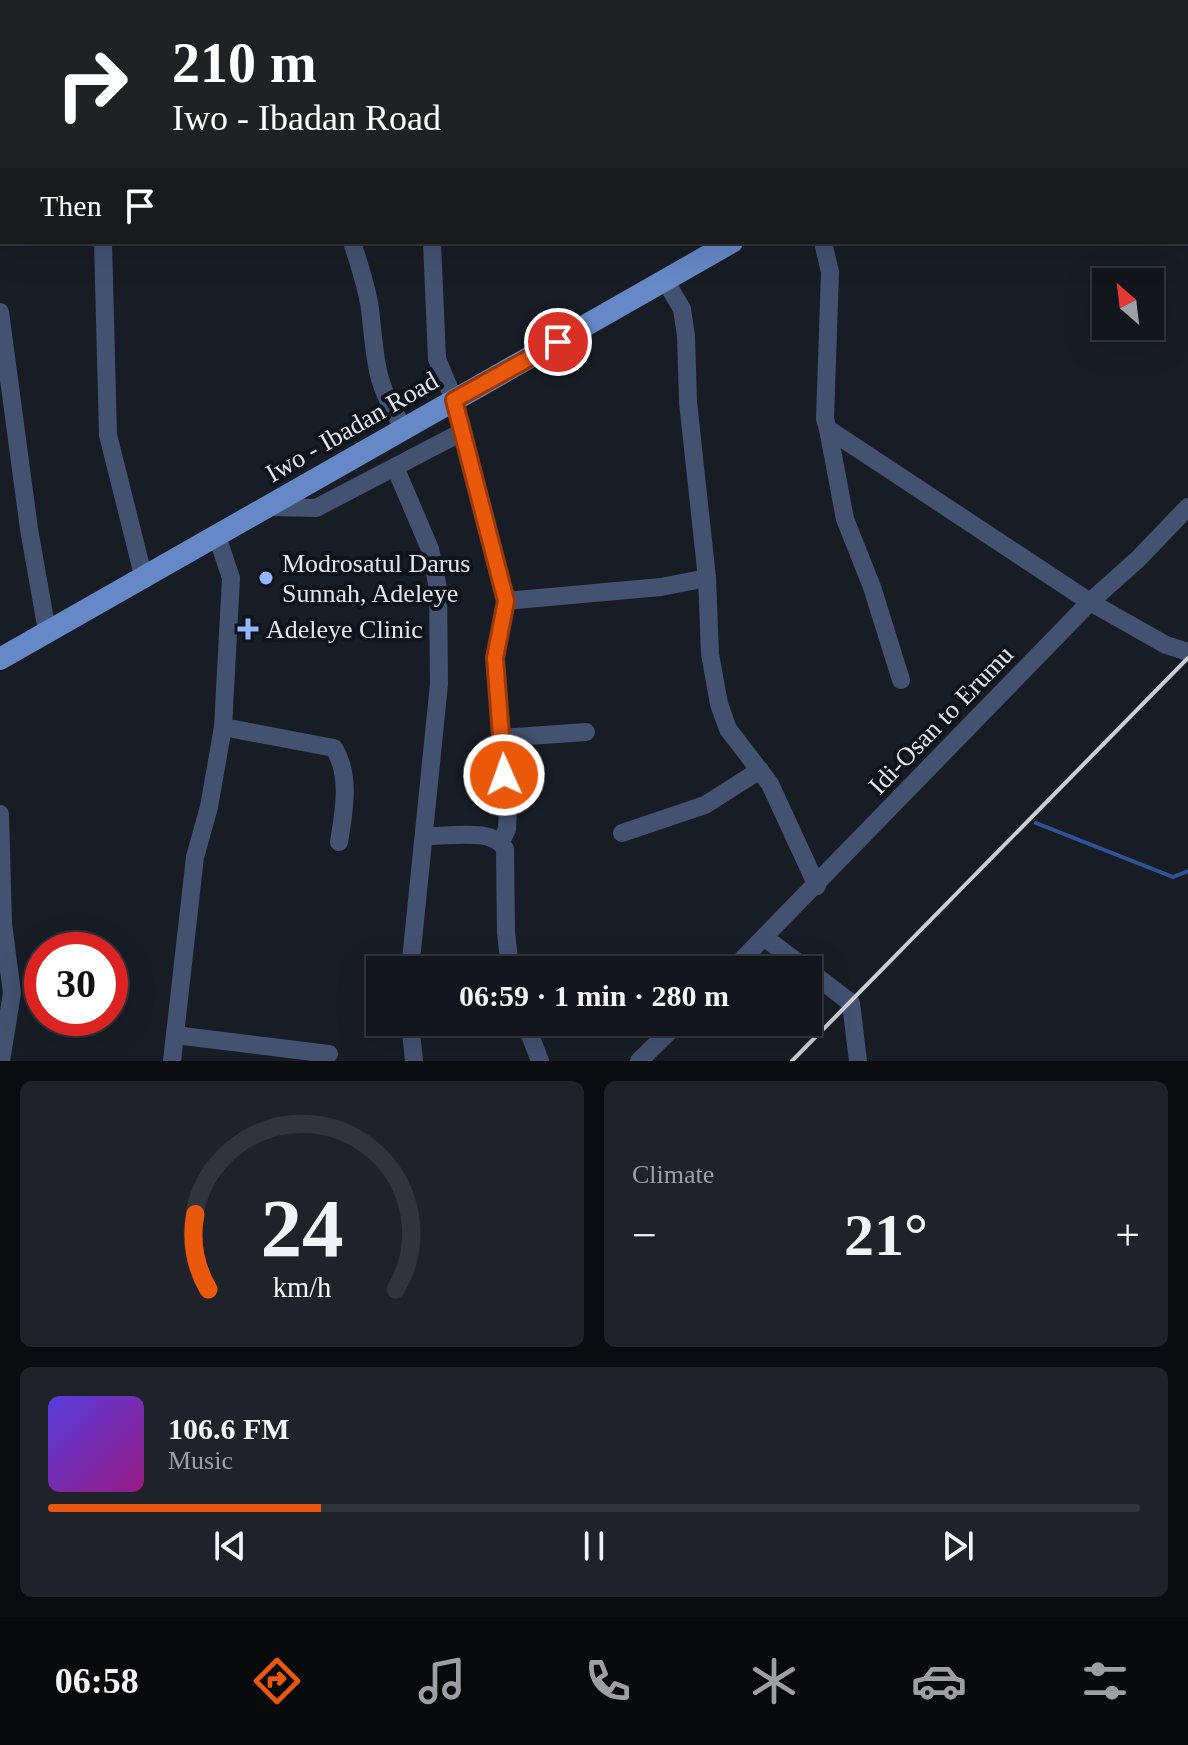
<!DOCTYPE html>
<html lang="en">
<head>
<meta charset="utf-8">
<style>
  :root { --surface:#12161c; --page:#1f2329; --text:#f1f3f6; --muted:#9c9fa3; --line:#31353b; --accent:#ea580c }
  body { margin:0; font-family:"Times New Roman",serif; background:var(--page); color:var(--text); height:100vh; display:flex; flex-direction:column; font-size:30px; white-space:nowrap }
  * { box-sizing:border-box; margin:0 }
  p { font-size:26px; color:var(--muted) }
  .icon { flex:none; width:44px; height:44px; fill:none; stroke:currentColor; stroke-width:2; stroke-linecap:round; stroke-linejoin:round }
  .map { position:relative; height:1061px; overflow:hidden }
  .details { display:flex; flex-direction:column; gap:20px; padding:20px; background:#0a0c0f; flex:1 }
  .details>* { flex:none }
  .banner { position:absolute; left:0px; top:0px; width:1188px; height:244px; box-shadow:0 8px 32px #0002,0 0 0 2px var(--line); background:#202124; color:#fff; overflow:hidden }
  .needle { width:52px; rotate:332deg }
  .buttons { position:absolute; left:1092px; top:268px; display:grid; gap:16px }
  .buttons a { display:grid; place-items:center; width:72px; height:72px; border-radius:0px; background:var(--surface); box-shadow:0 8px 32px #0002,0 0 0 2px var(--line); font-size:40px }
  .speed { position:absolute; left:24px; top:932px; display:flex; gap:16px; font-size:40px; font-weight:700; text-align:center }
  .speed>* { display:grid; place-content:center; width:104px; height:104px; border-radius:50%; background:var(--surface); box-shadow:0 8px 32px #0002,0 0 0 2px var(--line); line-height:1 }
  .speed .limit { border:12px solid #d22; background:#fff; color:#111 }
  .pin { position:absolute; display:grid; place-items:center; width:68px; height:68px; color:#fff; margin:-34px; border:4px solid #fff; border-radius:50%; box-shadow:0 2px 8px #0007 }
  .me { position:absolute; width:88px; margin:-44px; rotate:358deg; stroke-linejoin:round; filter:drop-shadow(0 0 6px #0008) }
  .turn { display:flex; align-items:center; gap:28px; height:168px; padding:0 40px; font-size:36px }
  .turn .icon { width:104px; height:104px; stroke-width:2.5 }
  .turn b { display:block; font-size:56px; line-height:68px }
  .then { display:flex; align-items:center; height:76px; padding:0 40px; background:#0003; gap:16px; font-size:30px }
  .big { font-size:60px; font-weight:700; line-height:1.1 }
  .details .tile { flex:1; display:flex; flex-direction:column; justify-content:center; gap:12px; min-width:0; padding:0 28px; border-radius:12px; background:var(--page) }
  .details .dial { align-items:center; gap:0 }
  .dial svg { height:208px; overflow:visible; fill:none; stroke:var(--line); stroke-width:7; stroke-linecap:round; text-anchor:middle }
  .dial text { fill:var(--text); stroke:none }
  .song { display:flex; align-items:center; gap:24px }
  .cover { width:96px; height:96px; border-radius:12px; background:linear-gradient(135deg,hsl(250 70% 55%),hsl(310 70% 35%)) }
  .played { height:8px; border-radius:4px; background:linear-gradient(90deg,var(--accent) 25%,var(--line) 25%) }
  .keys { display:flex; justify-content:space-around; direction:ltr }
  .heat { display:flex; justify-content:space-between; align-items:center; font-size:44px; direction:ltr }
  .details .tiles { flex:1; display:grid; gap:20px; grid-template-columns:1fr 1fr }
  .tile:last-child { grid-column:span 2 }
  .trip { position:absolute; left:366px; top:956px; width:456px; height:80px; border-radius:0px; background:var(--surface); box-shadow:0 8px 32px #0002,0 0 0 2px var(--line); font-weight:700; line-height:80px; text-align:center }
  .tabs { display:flex; height:128px; justify-content:space-around; align-items:center; background:#07090b; color:var(--muted) }
  .tabs .icon { width:56px; height:56px }
  .tabs .on { color:var(--accent) }
  .tabs b { font-size:36px; color:var(--text) }
  .map>svg:first-child { display:block }
  .lines { fill:none; stroke-linecap:round; stroke-linejoin:round }
  .stream { stroke:#315299; stroke-width:4 }
  .minor { stroke:#435271; stroke-width:18 }
  .major { stroke:#6788c7; stroke-width:22 }
  .rail { stroke:#cbced5; stroke-width:4 }
  .route-casing { stroke:#983908; stroke-width:20 }
  .route { stroke:#ea580c; stroke-width:14 }
  .poi-dot { fill:#93b7fd; stroke:#0f131c; stroke-width:3 }
  .labels { text-anchor:middle; dominant-baseline:central; stroke-width:8; stroke-linejoin:round; paint-order:stroke }
  .street-label { font-size:26px; fill:#e2e5ec; stroke:#0f131c }
  .poi-label { font-size:26px; fill:#e2e5ec; stroke:#0f131c; text-anchor:start }
</style>
</head>
<body>
<div class="map">
<svg width="1188" height="1061" viewBox="0 0 1188 1061">
  <rect width="100%" height="100%" fill="#181d25"/>
  <g class="lines">
    <!-- stream -->
    <polyline class="stream" points="1036,823 1173,877 1188,871"/>
    <!-- minor -->
    <g class="minor">
      <polyline points="596,0 597,2"/>
      <polyline points="221,2 223,0"/>
      <polyline points="0,86 2,89"/>
      <polyline points="103,242 108,435 143,575"/>
      <path d="M 352,242 C 359,264 367,287 370,309 C 376,361 374,383 404,428"/>
      <polyline points="432,242 437,359 454,400 506,601 495,658 508,808 507,829 501,842"/>
      <polyline points="823,242 830,272 825,419 828,429 1090,602 1166,645 1188,652"/>
      <polyline points="665,280 682,309 686,336 688,402 707,578 710,654 719,704 728,729 770,784 817,886"/>
      <polyline points="0,312 29,529 47,631"/>
      <polyline points="828,429 845,519 872,587 901,680"/>
      <polyline points="395,467 430,549 438,588 439,684 410,970"/>
      <polyline points="269,507 316,508 460,433"/>
      <polyline points="506,601 661,587 707,578"/>
      <path d="M 223,727 L 334,748 C 351,776 344,811 339,842"/>
      <polyline points="502,738 586,732"/>
      <polyline points="0,814 3,924 12,993 1,1061"/>
      <polyline points="622,833 705,805 760,770"/>
      <path d="M 426,836 C 450,837 493,827 505,849 L 506,932 L 510,970"/>
      <polyline points="765,938 808,970"/>
      <polyline points="732,970 1090,602 1138,559 1188,507"/>
      <polyline points="808,970 851,1003 858,1061"/>
      <polyline points="410,1022 414,1061"/>
      <polyline points="525,1022 540,1061"/>
      <polyline points="175,1035 329,1054"/>
      <polyline points="172,1061 195,857 209,807 223,727 231,578 217,536"/>
      <polyline points="639,1061 679,1022"/>
    </g>
    <!-- major -->
    <g class="major">
      <polyline points="1158,2 1161,0"/>
      <polyline points="0,659 732,242"/>
    </g>
    <!-- rail -->
    <polyline class="rail" points="792,1061 1188,658"/>
  </g>
  <g class="lines">
    <!-- route casing -->
    <g class="route-casing">
      <polyline id="route" points="504,775 495,658 506,601 454,400 558,342"/>
    </g>
    <!-- route -->
    <use href="#route" class="route"/>
  </g>
  <!-- markers -->
  <g class="poi-dot">
    <circle cx="266" cy="578" r="8"/>
    <path d="M244 617h8v8h8v8h-8v8h-8v-8h-8v-8h8z"/>
  </g>
  <g class="labels">
    <!-- street labels -->
    <g class="street-label">
      <text transform="translate(352 427) rotate(-30)">Iwo - Ibadan Road</text>
      <text transform="translate(941 720) rotate(-46)">Idi-Osan to Erumu</text>
    </g>
    <!-- poi labels -->
    <g class="poi-label">
      <text x="282" y="563">Modrosatul Darus<tspan x="282" dy="30">Sunnah, Adeleye</tspan></text>
      <text x="266" y="629">Adeleye Clinic</text>
    </g>
  </g>
</svg>
<div class="buttons">
<a><svg class="needle" viewBox="-14 -14 28 28"><path d="M0-13l5 13h-10z" fill="#e53935"/><path d="M0 13l5-13h-10z" fill="#9c9fa3"/></svg></a>
</div>
<div class="speed"><div class="limit">30</div></div>
<div class="pin" style="left:558px;top:342px;background:#d93025"><svg class="icon" aria-label="arrive" viewBox="0 0 24 24"><path d="M6 21V4h12l-3 4 3 4H6"/></svg></div>
<svg class="me" style="left:504px;top:775px" viewBox="-20 -20 40 40"><circle r="17" fill="#ea580c" stroke="#fff" stroke-width="3"/><path d="M0-11L8 9 0 5-8 9z" fill="#fff"/></svg>
<div class="trip">06:59 · 1 min · 280 m</div>
<div class="banner">
<div class="turn"><svg class="icon" aria-label="right" viewBox="0 0 24 24"><path d="M7 20v-9h11M14 6l5 5-5 5"/></svg><div><b>210 m</b>Iwo - Ibadan Road</div></div>
<div class="then">Then<svg class="icon" aria-label="arrive" viewBox="0 0 24 24"><path d="M6 21V4h12l-3 4 3 4H6"/></svg></div>
</div>
</div>
<section class="details">
<div class="tiles">
<div class="tile dial"><svg viewBox="0 0 100 80">
<path d="M14 69A42 42 0 1 1 86 69"/>
<path d="M14 69A42 42 0 0 1 9 40" stroke="#ea580c"/>
<text x="50" y="56" font-size="32" font-weight="700">24</text>
<text x="50" y="72" font-size="11">km/h</text>
</svg></div>
<div class="tile"><p>Climate</p>
<div class="heat"><a>−</a><b class="big">21°</b><a>+</a></div>
</div>
<div class="tile">
<div class="song"><i class="cover"></i><div><b>106.6 FM</b><p>Music</p></div></div>
<div class="played"></div>
<div class="keys"><svg class="icon" aria-label="previous" viewBox="0 0 24 24"><path d="M18 5L8 12l10 7zM5 5v14"/></svg><svg class="icon" aria-label="pause" viewBox="0 0 24 24"><path d="M8 5v14M16 5v14"/></svg><svg class="icon" aria-label="next" viewBox="0 0 24 24"><path d="M6 5l10 7-10 7zM19 5v14"/></svg></div>
</div>
</div>
</section>
<nav class="tabs">
<b>06:58</b>
<svg class="icon on" aria-label="directions" viewBox="0 0 24 24"><path d="M12 3l9 9-9 9-9-9zM9 14v-3h6M13 9l2 2-2 2"/></svg>
<svg class="icon" aria-label="music" viewBox="0 0 24 24"><path d="M9 18V5l10-2v13"/><circle cx="6" cy="18" r="3"/><circle cx="16" cy="16" r="3"/></svg>
<svg class="icon" aria-label="phone" viewBox="0 0 24 24"><path d="M5 4h4l2 5-3 2q2 4 5 5l2-3 5 2v4C11 20 4 13 5 4z"/></svg>
<svg class="icon" aria-label="climate" viewBox="0 0 24 24"><path d="M12 3v18M4 7l16 10M4 17L20 7"/></svg>
<svg class="icon" aria-label="car" viewBox="0 0 24 24"><path d="M5 17H2v-5l4-1 3-4h7l3 4 3 1v5h-3M9 17h6M6 11h13"/><circle cx="7" cy="17" r="2"/><circle cx="17" cy="17" r="2"/></svg>
<svg class="icon" aria-label="filters" viewBox="0 0 24 24"><path d="M4 7h16M4 17h16"/><circle cx="9" cy="7" r="2"/><circle cx="15" cy="17" r="2"/></svg>
</nav>
</body>
</html>
